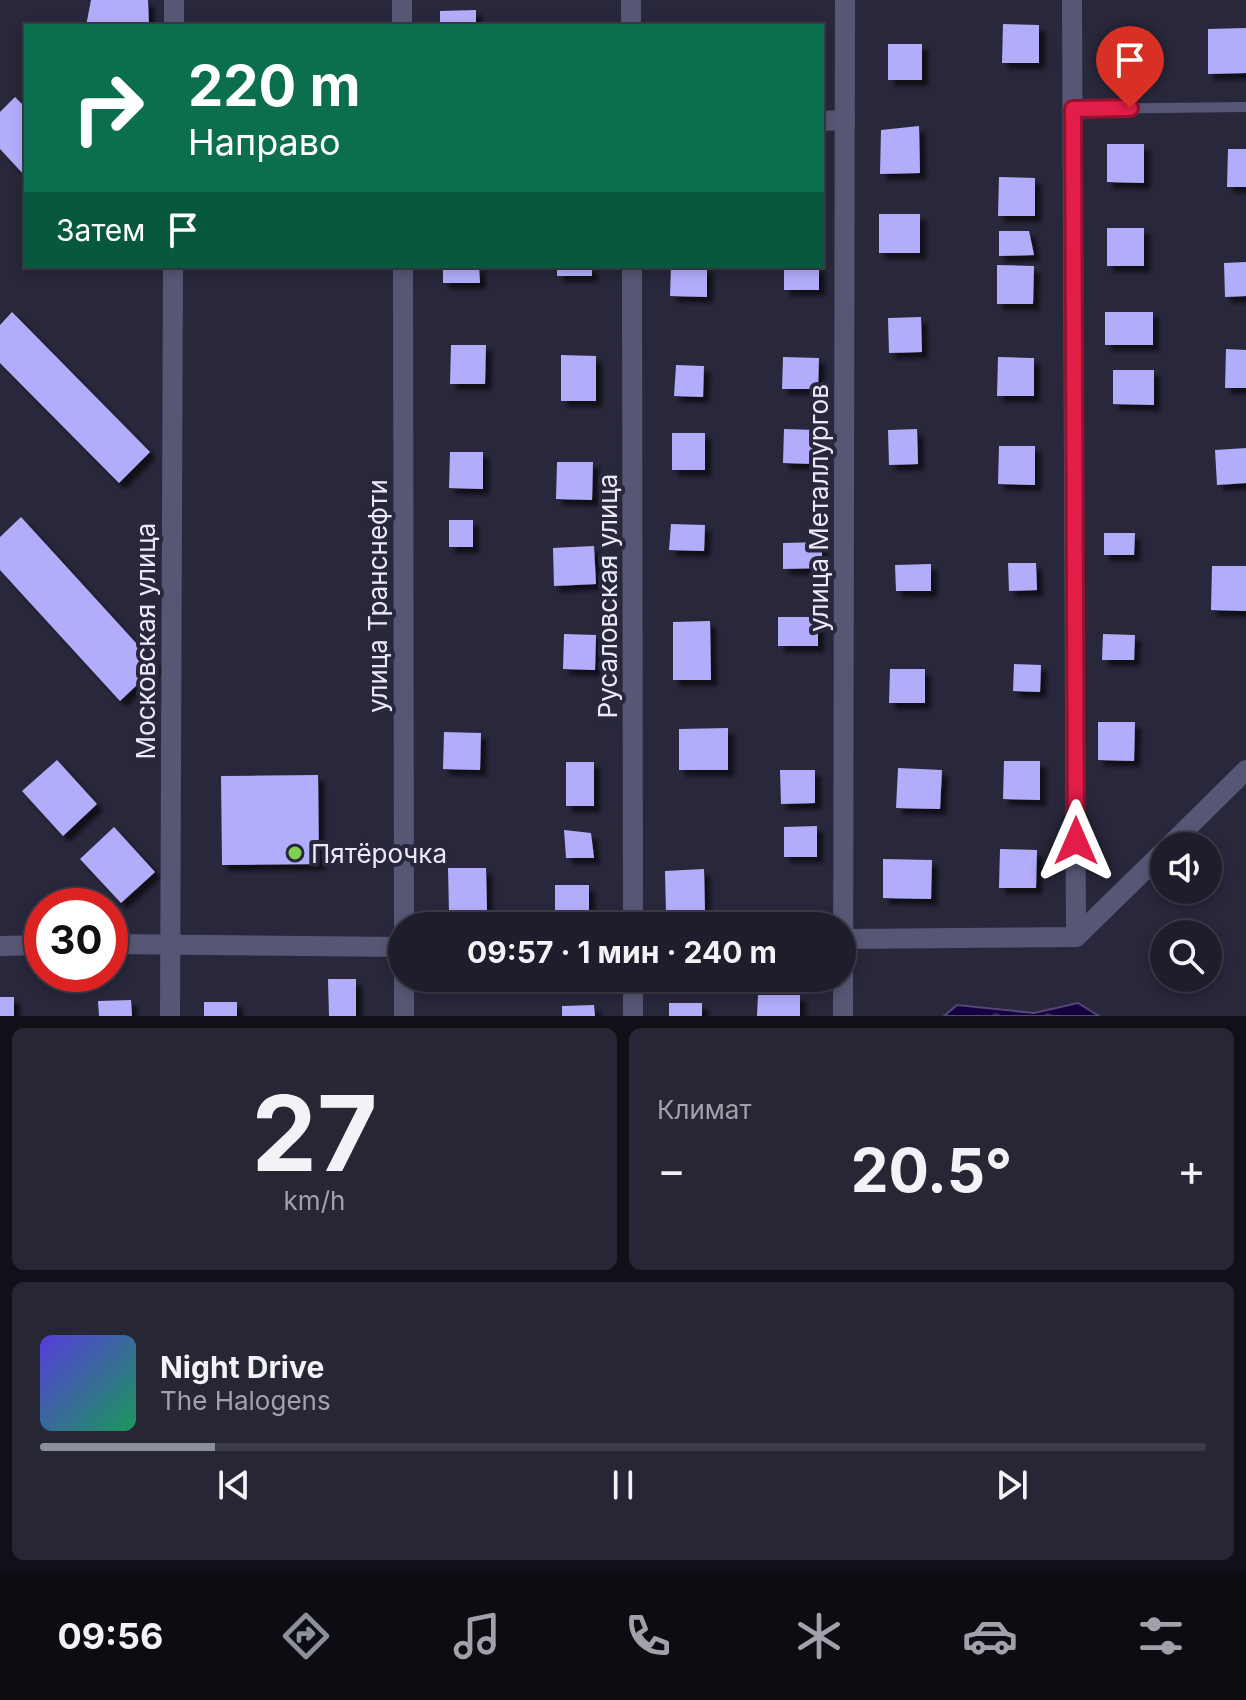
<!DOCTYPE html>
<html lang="ru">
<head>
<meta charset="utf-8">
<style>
  :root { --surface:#1e1d2c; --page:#262634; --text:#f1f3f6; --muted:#a1a2a9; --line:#3c3b48; --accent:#8c9099 }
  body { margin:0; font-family:Inter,sans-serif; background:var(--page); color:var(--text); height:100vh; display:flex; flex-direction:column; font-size:30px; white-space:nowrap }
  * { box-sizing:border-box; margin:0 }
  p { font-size:26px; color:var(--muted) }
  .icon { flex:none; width:44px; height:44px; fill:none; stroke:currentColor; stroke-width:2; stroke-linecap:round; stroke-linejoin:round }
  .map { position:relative; height:1016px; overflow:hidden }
  .details { display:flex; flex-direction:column; gap:12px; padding:12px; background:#101018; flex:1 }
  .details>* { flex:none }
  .banner { position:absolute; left:24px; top:24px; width:800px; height:244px; border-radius:0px; box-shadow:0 4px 12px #0003,0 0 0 2px var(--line); background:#0b6e4f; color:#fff; overflow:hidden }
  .buttons { position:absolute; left:1150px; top:832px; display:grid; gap:16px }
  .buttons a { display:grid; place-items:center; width:72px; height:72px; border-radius:50%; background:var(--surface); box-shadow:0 4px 12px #0003,0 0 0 2px var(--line); font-size:40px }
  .speed { position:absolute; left:24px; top:888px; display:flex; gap:16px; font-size:40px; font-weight:700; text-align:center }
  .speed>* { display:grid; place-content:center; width:104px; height:104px; border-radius:50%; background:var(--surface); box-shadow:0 4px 12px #0003,0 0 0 2px var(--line); line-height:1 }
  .speed .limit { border:12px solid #d22; background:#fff; color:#111 }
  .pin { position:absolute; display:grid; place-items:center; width:68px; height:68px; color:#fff; margin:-82px -34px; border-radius:50% 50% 50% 0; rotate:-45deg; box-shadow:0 0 8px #0007 }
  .pin .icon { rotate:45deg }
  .me { position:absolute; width:88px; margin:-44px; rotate:0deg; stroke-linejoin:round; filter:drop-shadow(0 0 6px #0008) }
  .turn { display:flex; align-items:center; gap:28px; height:168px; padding:0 32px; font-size:36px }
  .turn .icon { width:104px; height:104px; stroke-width:2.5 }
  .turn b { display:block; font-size:56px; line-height:68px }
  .then { display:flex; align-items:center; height:76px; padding:0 32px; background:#0003; gap:16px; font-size:30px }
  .big { font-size:60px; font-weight:700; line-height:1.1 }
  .details .widget { flex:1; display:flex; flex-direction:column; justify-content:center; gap:12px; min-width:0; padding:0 28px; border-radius:12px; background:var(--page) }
  .details .dial { align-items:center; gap:0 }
  .dial b { font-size:104px; line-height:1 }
  .song { display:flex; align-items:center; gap:24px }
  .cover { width:96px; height:96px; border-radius:12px; background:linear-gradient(135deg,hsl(250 70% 55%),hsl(150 70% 35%)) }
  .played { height:8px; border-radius:4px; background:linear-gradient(90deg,var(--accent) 15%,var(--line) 15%) }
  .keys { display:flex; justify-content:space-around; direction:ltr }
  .heat { display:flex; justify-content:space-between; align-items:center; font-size:44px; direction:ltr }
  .details .tiles { flex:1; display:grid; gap:12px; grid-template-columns:1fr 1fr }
  .widget:last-child { grid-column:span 2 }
  .trip { position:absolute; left:388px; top:912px; width:468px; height:80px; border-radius:40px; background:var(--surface); box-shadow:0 4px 12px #0003,0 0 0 2px var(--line); font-weight:700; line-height:80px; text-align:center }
  .dock { display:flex; height:128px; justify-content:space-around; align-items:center; background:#0c0c12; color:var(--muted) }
  .dock .icon { width:56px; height:56px }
  .dock .active { color:var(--accent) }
  .dock b { font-size:36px; color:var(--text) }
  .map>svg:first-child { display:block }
  .water { fill:url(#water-ripples); stroke:#554778; stroke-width:2 }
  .building { fill:#b1adfa; filter:url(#shadow) }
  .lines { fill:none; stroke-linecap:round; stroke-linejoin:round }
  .service { stroke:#575674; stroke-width:10 }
  .minor { stroke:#575674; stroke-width:20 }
  .route-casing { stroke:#92132f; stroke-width:20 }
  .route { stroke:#e11d48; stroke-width:14 }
  .poi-dot { fill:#7fd052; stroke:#28273b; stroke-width:3 }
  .labels { text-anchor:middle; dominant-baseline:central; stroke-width:8; stroke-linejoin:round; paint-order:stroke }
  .street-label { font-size:26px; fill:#eaeaf7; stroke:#28273b }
  .poi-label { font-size:26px; fill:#eaeaf7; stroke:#28273b; text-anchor:start }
</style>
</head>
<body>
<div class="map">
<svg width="1246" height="1016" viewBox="0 0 1246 1016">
  <defs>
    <pattern id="water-ripples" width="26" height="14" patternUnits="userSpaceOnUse" patternTransform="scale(2)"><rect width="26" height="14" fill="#150141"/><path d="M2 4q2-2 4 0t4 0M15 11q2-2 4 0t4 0" fill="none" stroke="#37265d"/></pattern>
    <filter id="shadow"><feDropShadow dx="6" dy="6" stdDeviation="2" flood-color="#0009"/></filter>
  </defs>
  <rect width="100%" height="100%" fill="#28273b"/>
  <!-- water -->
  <polygon class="water" points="1078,1003 1099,1016 944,1016 957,1005 1034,1013"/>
  <!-- building -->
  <g class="building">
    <polygon points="91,0 148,0 149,26 86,26"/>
    <polygon points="476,10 476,26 440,26 440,11"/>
    <polygon points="1003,24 1039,25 1039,63 1002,63"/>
    <polygon points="1246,28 1246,73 1208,74 1208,29"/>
    <polygon points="1112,31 1149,31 1148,70 1112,69"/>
    <rect x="888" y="44" width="34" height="36"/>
    <polygon points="15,97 26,108 26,177 0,149 0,112"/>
    <polygon points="919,126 920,173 880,174 881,130"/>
    <polygon points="1107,144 1144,144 1144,183 1107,182"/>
    <polygon points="1228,149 1246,149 1246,187 1227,187"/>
    <polygon points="999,177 1035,178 1035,216 998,216"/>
    <rect x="879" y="214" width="41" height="39"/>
    <rect x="1107" y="228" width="37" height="38"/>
    <polygon points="999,231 1029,231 1034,255 999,256"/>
    <polygon points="1246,262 1246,296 1225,297 1224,263"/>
    <polygon points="997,265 1034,266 1033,304 997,304"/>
    <polygon points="443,266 479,266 480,283 443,283"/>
    <rect x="557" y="266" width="35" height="10"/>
    <polygon points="671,266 707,266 707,297 670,296"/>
    <rect x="784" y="266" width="35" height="24"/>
    <polygon points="12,312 150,452 119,483 0,363 0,325"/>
    <rect x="1105" y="312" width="48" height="33"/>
    <polygon points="921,317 922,352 889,353 888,318"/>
    <polygon points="451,345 486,345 485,384 450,384"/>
    <polygon points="1226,349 1246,350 1246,388 1225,388"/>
    <polygon points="561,355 596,356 596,401 561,401"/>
    <polygon points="783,357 819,358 818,389 782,389"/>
    <polygon points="998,357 1034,358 1034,396 997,396"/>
    <polygon points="676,365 704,366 703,397 674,396"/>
    <polygon points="1113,370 1154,370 1154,405 1113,404"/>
    <polygon points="784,429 816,430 815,464 783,463"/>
    <polygon points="917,429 918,464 889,465 888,430"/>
    <rect x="672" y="433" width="33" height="37"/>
    <polygon points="999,446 1035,446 1035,485 998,484"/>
    <polygon points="1246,448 1246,483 1217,485 1215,450"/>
    <polygon points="450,452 483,452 483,489 449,488"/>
    <polygon points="557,462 593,462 592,500 556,499"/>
    <polygon points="21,517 157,666 120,701 0,570 0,537"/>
    <rect x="449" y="520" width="24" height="27"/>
    <polygon points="671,524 705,525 704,551 669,550"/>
    <polygon points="1104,533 1135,533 1134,555 1104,555"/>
    <polygon points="822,542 822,568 783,569 783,543"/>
    <polygon points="594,546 596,584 554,586 553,548"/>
    <polygon points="1008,563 1036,563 1037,590 1009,591"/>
    <polygon points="931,564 931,591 896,591 895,565"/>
    <polygon points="1212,566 1246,566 1246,611 1211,610"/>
    <rect x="778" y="617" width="40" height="29"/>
    <polygon points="710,621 711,680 673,680 673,622"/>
    <polygon points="564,634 596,635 595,670 563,669"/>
    <polygon points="1103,634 1135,635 1134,660 1102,660"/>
    <polygon points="1014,664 1041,665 1040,692 1013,691"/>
    <polygon points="890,669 925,669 925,703 889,703"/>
    <polygon points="1098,722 1135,722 1134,761 1098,760"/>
    <polygon points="728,728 728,770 679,770 679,729"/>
    <polygon points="444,732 481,733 480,770 443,769"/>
    <polygon points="57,760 97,804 63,836 22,791"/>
    <polygon points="1004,761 1040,761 1040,800 1003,799"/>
    <rect x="566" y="762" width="28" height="44"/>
    <polygon points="898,768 942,770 940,809 896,808"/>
    <polygon points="780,770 815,770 815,803 781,804"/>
    <polygon points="318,775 319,864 222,865 221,776"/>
    <polygon points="817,826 817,857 784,857 784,827"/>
    <polygon points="114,827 155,872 121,903 80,859"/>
    <polygon points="564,830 591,833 594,858 566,858"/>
    <polygon points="1000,849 1037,850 1036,888 999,888"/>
    <polygon points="883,859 932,860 931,899 883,898"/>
    <polygon points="448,868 486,868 487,911 449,912"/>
    <polygon points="704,869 705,913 666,914 665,871"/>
    <rect x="555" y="885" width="34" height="26"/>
    <polygon points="328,979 356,979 356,1016 329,1016"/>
    <polygon points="758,995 800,995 800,1016 757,1016"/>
    <rect x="0" y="997" width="14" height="19"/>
    <polygon points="131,1000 132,1016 99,1016 98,1001"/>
    <rect x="204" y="1002" width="33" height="14"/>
    <rect x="669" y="1003" width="33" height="13"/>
    <polygon points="594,1005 595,1016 562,1016 562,1006"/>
  </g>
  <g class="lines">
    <!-- service -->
    <polyline class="service" points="1073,109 1246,107"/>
    <!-- minor -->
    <g class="minor">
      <polyline points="402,0 402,26"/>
      <polyline points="631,0 631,26"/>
      <polyline points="1072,0 1076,937"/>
      <polyline points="174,26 174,0"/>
      <polyline points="822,121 845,120"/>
      <polyline points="403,266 404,926"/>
      <polyline points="632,266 633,926"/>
      <polyline points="1169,846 1246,770"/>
      <polyline points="842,939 1076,937 1164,851"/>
      <polyline points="110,944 402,947"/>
      <polyline points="0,946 42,945"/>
      <polyline points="170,1016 173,266"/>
      <polyline points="404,1016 404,978"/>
      <polyline points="633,1016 633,978"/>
      <polyline points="843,1016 845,0"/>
    </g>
  </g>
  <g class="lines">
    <!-- route casing -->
    <g class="route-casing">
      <polyline id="route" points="1076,841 1073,109 1130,108"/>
    </g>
    <!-- route -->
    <use href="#route" class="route"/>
  </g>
  <!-- markers -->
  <circle class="poi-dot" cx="295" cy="853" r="8"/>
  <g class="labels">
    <!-- street labels -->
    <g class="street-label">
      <text transform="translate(818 508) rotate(-90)">улица Металлургов</text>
      <text transform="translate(377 596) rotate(-90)">улица Транснефти</text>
      <text transform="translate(607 596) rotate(-90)">Русаловская улица</text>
      <text transform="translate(145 641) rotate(-90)">Московская улица</text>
    </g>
    <!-- poi labels -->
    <g class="poi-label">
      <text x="311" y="853">Пятёрочка</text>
    </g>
  </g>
</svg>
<div class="buttons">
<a><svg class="icon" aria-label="sound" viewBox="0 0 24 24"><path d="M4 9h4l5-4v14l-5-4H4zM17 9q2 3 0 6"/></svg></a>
<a><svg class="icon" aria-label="search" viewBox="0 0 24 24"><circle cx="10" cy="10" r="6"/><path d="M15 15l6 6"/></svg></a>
</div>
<div class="speed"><div class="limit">30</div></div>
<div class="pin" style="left:1130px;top:108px;background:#d93025"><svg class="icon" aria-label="arrive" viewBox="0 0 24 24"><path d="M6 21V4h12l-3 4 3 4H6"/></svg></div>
<svg class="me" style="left:1076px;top:841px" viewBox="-20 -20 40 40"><path d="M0-17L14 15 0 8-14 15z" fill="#e11d48" stroke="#fff" stroke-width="4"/></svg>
<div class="trip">09:57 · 1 мин · 240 m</div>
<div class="banner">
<div class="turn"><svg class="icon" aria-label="right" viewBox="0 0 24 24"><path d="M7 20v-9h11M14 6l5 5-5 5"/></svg><div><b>220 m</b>Направо</div></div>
<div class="then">Затем<svg class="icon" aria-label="arrive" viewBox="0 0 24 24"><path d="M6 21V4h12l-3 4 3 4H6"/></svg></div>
</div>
</div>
<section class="details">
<div class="tiles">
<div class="widget dial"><b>27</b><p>km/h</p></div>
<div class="widget"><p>Климат</p>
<div class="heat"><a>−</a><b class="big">20.5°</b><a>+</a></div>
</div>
<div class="widget">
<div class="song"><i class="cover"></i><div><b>Night Drive</b><p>The Halogens</p></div></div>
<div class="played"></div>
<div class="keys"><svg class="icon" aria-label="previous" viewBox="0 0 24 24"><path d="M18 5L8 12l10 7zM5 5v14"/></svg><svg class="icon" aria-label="pause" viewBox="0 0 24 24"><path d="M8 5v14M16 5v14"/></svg><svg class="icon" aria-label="next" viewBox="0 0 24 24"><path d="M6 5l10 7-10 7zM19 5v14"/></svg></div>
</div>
</div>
</section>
<nav class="dock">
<b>09:56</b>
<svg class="icon active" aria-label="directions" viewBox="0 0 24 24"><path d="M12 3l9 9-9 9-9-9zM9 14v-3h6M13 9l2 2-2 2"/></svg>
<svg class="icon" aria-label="music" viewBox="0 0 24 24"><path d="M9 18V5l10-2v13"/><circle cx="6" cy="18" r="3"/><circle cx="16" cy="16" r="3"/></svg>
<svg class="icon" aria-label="phone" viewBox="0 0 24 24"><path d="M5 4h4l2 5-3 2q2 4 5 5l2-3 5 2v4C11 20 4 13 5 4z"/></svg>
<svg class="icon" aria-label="climate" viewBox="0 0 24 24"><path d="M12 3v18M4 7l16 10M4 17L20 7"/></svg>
<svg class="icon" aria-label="car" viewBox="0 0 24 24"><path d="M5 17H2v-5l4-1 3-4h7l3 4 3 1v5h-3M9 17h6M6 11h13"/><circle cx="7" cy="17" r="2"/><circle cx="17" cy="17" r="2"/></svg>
<svg class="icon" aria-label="filters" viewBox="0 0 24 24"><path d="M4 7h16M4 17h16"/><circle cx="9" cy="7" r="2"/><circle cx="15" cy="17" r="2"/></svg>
</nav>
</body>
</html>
